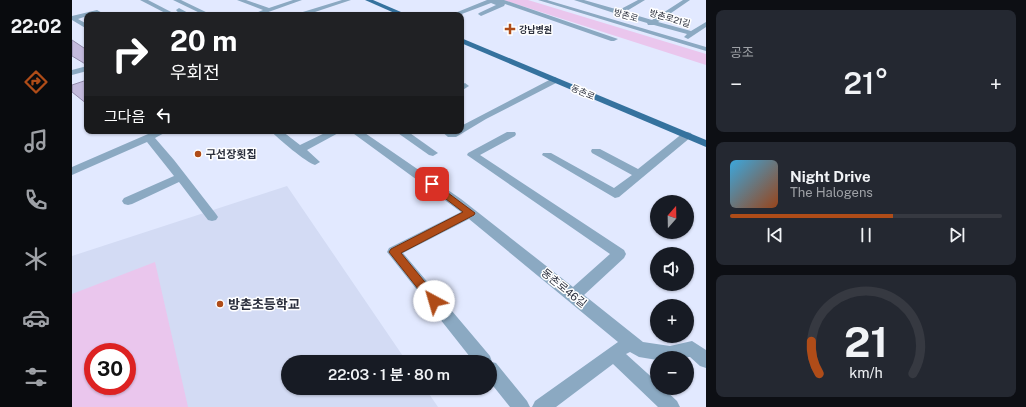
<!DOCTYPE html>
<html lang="ko">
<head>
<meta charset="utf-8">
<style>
  :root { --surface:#171b24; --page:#242831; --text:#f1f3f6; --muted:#9ea1a6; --line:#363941; --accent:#af4c18 }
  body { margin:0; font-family:"Public Sans","Noto Sans KR",sans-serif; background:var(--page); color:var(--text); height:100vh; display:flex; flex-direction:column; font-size:15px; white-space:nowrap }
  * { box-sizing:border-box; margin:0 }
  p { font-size:13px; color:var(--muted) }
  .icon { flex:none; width:22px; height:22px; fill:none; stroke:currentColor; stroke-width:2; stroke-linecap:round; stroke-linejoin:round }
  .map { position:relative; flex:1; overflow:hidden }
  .side { display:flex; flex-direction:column; gap:10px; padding:10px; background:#0d0f14; width:320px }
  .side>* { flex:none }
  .guide { position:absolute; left:12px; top:12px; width:380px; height:122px; border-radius:8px; box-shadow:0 1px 3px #0004; background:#202124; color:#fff; overflow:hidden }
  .needle { width:26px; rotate:20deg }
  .controls { position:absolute; left:578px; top:195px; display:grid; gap:8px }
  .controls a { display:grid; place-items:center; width:44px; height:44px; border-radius:50%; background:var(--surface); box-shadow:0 1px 3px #0004; font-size:20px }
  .speed { position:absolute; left:12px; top:343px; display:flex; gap:8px; font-size:20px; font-weight:700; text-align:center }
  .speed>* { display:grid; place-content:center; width:52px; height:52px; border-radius:50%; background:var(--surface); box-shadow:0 1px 3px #0004; line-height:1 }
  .speed .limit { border:6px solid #d22; background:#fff; color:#111 }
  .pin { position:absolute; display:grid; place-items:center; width:34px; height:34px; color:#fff; margin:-17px; border-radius:8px; box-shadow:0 2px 6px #0006 }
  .me { position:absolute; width:44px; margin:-22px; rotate:321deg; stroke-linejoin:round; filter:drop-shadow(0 0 3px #0008) }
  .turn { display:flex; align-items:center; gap:14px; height:84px; padding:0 20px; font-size:18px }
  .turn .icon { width:52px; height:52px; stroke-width:2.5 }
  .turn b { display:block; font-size:28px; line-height:34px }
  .then { display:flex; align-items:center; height:38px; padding:0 20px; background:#0003; gap:8px; font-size:15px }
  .big { font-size:30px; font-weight:600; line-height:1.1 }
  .side .widget { flex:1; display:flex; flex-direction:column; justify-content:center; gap:6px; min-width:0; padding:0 14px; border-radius:8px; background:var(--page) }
  .side .dial { align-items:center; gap:0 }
  .dial svg { height:104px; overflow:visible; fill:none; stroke:var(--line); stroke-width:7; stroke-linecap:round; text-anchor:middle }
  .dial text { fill:var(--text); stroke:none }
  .song { display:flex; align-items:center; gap:12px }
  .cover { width:48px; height:48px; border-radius:6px; background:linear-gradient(135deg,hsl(200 70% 55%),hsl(20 70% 35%)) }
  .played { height:4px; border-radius:2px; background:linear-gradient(90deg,var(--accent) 60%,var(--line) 60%) }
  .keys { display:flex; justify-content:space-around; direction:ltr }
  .heat { display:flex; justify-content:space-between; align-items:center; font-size:22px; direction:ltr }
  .trip { position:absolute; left:209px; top:355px; width:216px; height:40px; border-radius:20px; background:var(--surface); box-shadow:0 1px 3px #0004; font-weight:600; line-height:40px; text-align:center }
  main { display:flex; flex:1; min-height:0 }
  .tabs { display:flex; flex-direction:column; width:72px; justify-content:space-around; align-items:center; background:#090b0e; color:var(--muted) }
  .tabs .icon { width:28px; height:28px }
  .tabs .current { color:var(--accent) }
  .tabs b { font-size:18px; color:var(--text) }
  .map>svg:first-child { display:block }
  .built { fill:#d3dbf4; fill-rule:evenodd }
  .green { fill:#eac6ed; fill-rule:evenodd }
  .building { fill:#c3badd; stroke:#928aab }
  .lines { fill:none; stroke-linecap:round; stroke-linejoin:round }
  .minor { fill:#8ba9c2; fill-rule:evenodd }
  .major { fill:#35729e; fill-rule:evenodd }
  .route { fill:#af4c18; stroke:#723110 }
  .poi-dot { fill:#af4c18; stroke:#fff; stroke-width:1.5 }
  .labels { text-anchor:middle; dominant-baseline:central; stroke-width:3; stroke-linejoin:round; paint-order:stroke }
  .far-street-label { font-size:9px; fill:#2b2f3d; stroke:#fff }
  .far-poi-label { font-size:9px; font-weight:bold; fill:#2b2f3d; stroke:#fff; text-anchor:start }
  .poi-label { font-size:11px; font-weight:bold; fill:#2b2f3d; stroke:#fff; text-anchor:start }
  .street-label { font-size:11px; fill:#2b2f3d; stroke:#fff }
  .near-poi-label { font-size:13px; font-weight:bold; fill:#2b2f3d; stroke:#fff; text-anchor:start }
</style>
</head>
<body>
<main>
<nav class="tabs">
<b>22:02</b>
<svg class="icon current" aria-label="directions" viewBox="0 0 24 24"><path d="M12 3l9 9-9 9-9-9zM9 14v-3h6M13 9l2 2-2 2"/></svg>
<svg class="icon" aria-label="music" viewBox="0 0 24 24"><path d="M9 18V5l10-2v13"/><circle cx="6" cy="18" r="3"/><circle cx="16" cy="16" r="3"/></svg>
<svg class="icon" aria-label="phone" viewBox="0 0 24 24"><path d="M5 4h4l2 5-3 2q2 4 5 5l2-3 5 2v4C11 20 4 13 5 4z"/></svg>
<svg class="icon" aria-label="climate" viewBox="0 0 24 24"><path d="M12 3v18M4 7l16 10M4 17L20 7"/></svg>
<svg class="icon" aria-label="car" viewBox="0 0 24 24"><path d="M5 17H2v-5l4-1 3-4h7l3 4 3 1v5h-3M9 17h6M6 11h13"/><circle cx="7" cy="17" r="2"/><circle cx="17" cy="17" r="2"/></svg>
<svg class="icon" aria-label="filters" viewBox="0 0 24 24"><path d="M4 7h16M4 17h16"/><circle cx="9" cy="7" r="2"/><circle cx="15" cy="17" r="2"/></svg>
</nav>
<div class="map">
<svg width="634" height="407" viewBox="0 0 634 407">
  <rect width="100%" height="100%" fill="#e2e9ff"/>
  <!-- built -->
  <path class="built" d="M 215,186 L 335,362 L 216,362 L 216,388 L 353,388 L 366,407 L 0,407 L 0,256 ZM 21,352 L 55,352 L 55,386 L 21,386 Z"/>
  <!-- green -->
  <g class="green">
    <polygon points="431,0 456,0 634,54 634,65"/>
    <path d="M 83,262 L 116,407 L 0,407 L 0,294 ZM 21,352 L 55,352 L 55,386 L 21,386 Z"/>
  </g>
  <!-- building -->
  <g class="building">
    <polygon points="0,40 15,50 15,65 0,56"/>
    <polygon points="15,80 15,104 0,92 0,85"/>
  </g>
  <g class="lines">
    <!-- minor -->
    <g class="minor">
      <polygon points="68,0 76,0 105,15 97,15"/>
      <polygon points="101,0 109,0 140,15 132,15"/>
      <polygon points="165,0 174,0 197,8 221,0 230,0 188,15 179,15 191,10"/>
      <polygon points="270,0 279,0 240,13 221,15"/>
      <polygon points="415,0 432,0 546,39 542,41 539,41 433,4 432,6 409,16 406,14 407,13 424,5 419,3 387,15 378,15"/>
      <polygon points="466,0 475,0 634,47 634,51"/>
      <polygon points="502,0 512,0 547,10 566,0 573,0 553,12 580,20 611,0 618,0 586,22 619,31 634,22 634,27 616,39 612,37 615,34 582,25 576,25 575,23 548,15 543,15 542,13"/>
      <path d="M 107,8 L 118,14 L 119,15 C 113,15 108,15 104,10 Z"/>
      <polygon points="25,10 34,15 15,15 15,16 6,19 15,24 15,29 0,20 0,16"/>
      <polygon points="15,66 15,71 0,75 0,70"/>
      <polygon points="483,77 487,80 486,82 414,119 384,137 376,137 369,131 389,131 389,126"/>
      <polygon points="393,83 397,86 389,91 389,85"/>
      <polygon points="83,131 96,131 83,138 102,160 144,214 146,217 144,220 140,221 136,220 107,182 60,204 56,205 52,204 50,201 52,198 102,176 75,142 0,175 0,167"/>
      <path d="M 199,131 L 210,131 L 228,145 L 257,131 L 270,131 L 235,150 L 248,162 L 243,165 C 235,163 205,138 199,131 Z"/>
      <polygon points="278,131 290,131 389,199 501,287 538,254 395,155 396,153 435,132 443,132 444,134 443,136 408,155 552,250 554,254 552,258 512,295 571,342 598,346 620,341 634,350 634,368 628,366 618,357 585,358 585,360 567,357 558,352 554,354 585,382 585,388 591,388 605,401 608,407 586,407 541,364 484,407 460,407 463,401 546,342 397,219 331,253 418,356 420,362 424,363 455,401 458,407 438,407 418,382 418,362 402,362 315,252 317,248 389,212"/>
      <polygon points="323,131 335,131 366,153 361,156 357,155"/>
      <polygon points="615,132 619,133 620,135 619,137 547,197 543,198 470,155 471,153 479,153 542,188 560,175 520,153 519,151 520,149 528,149 566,169 611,133"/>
    </g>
    <!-- major -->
    <g class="major">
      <polygon points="293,0 301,0 336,15 327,15"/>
      <polygon points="389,38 634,140 634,147 389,43"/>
    </g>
  </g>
  <!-- route -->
  <polygon class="route" points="360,181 403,213 402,215 329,253 366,298 368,301 366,304 362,306 358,304 317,252 319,249 391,212 357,186 355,184"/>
  <!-- markers -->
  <g class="poi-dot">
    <path d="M436 23h4v4h4v4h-4v4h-4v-4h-4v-4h4z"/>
    <circle cx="126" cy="154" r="4"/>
    <circle cx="148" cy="304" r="4"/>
  </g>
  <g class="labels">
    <!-- far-street labels -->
    <g class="far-street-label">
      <text transform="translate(554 15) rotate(17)">방촌로</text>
      <text transform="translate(598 18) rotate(16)">방촌로21길</text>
      <text transform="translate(511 92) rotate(23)">동촌로</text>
    </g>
    <!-- far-poi labels -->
    <g class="far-poi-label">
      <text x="447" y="29">강남병원</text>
    </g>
    <!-- poi labels -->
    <g class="poi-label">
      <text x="134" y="154">구선장횟집</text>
    </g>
    <!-- street labels -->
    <g class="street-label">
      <text transform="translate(492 288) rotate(39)">동촌로46길</text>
    </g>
    <!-- near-poi labels -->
    <g class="near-poi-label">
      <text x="156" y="304">방촌초등학교</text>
    </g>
  </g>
</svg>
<div class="controls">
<a><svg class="needle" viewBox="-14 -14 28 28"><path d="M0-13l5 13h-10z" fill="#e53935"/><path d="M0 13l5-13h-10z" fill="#9ea1a6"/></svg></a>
<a><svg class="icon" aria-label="sound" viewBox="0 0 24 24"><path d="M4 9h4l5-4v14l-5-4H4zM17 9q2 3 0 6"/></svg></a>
<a>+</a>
<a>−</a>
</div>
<div class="speed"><div class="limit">30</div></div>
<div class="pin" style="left:360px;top:184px;background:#d93025"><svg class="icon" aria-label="arrive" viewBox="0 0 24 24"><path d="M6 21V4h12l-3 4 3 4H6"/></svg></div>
<svg class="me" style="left:362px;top:301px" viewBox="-20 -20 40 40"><circle r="19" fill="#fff"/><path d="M0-13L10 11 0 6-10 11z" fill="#af4c18"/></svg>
<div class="trip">22:03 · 1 분 · 80 m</div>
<div class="guide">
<div class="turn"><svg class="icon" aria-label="right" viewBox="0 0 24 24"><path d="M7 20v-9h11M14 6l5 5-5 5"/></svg><div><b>20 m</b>우회전</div></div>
<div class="then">그다음<svg class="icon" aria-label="left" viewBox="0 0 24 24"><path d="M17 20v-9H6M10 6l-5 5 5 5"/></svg></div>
</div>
</div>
<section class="side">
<div class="widget"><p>공조</p>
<div class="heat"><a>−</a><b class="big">21°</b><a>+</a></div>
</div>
<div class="widget">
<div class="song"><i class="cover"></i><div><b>Night Drive</b><p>The Halogens</p></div></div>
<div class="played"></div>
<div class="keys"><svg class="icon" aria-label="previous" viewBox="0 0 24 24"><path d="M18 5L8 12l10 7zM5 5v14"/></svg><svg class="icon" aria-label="pause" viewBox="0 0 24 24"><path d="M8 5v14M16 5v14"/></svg><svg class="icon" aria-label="next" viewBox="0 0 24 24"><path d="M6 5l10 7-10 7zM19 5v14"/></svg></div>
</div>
<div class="widget dial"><svg viewBox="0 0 100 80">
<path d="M14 69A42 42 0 1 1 86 69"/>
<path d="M14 69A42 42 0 0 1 8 44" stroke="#af4c18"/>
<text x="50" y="56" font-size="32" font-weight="700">21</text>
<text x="50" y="72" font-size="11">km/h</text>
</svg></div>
</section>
</main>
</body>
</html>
